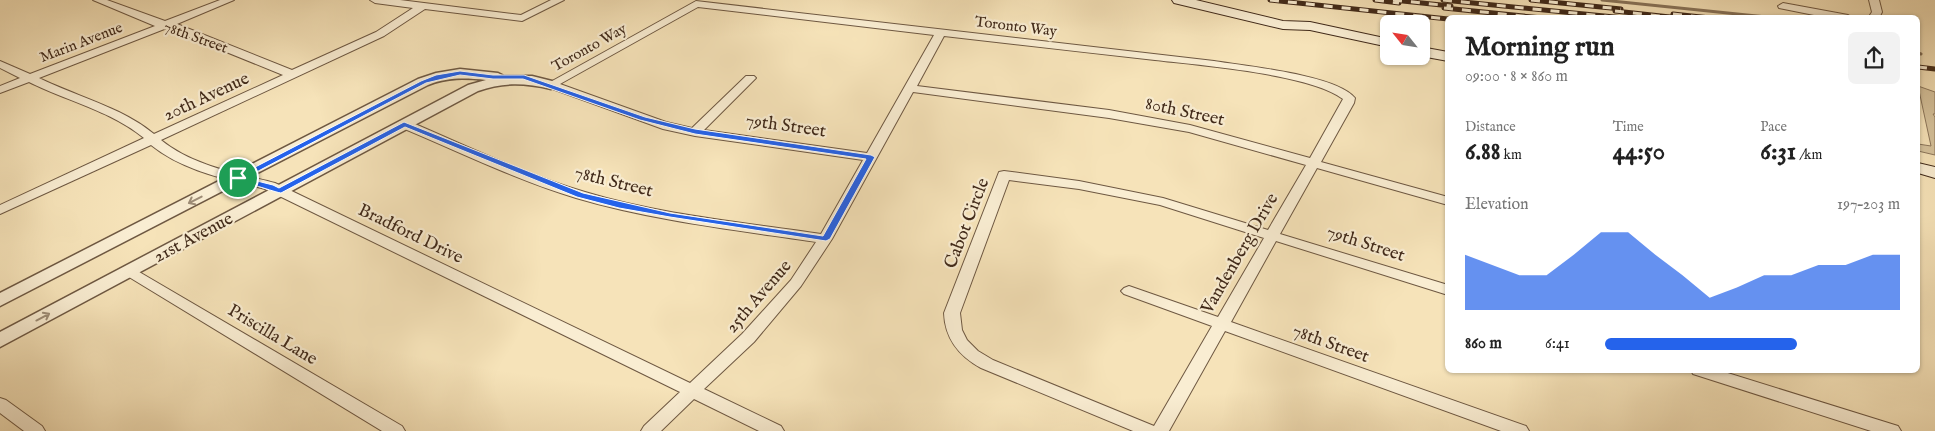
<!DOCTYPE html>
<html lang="en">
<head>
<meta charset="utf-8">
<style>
	body { margin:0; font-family:"IM FELL English",serif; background:#f2f2f2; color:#222; height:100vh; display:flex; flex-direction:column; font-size:19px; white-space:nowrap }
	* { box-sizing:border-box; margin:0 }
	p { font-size:16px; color:#767676 }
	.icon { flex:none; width:28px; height:28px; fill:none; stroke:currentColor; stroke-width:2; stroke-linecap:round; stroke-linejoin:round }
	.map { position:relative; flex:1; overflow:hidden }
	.side { position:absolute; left:1445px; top:15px; width:475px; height:358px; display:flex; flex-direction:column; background:#fff; border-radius:8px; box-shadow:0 1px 4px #0004 }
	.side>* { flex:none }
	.needle { width:32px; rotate:300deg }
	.fabs { position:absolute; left:1380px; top:15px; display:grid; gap:10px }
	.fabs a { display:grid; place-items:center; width:50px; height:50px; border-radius:8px; background:#fff; box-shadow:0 1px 4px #0004; font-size:25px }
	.pin { position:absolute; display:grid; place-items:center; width:42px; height:42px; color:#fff; margin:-21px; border:2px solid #fff; border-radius:50%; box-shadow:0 1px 5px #0007 }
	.round { display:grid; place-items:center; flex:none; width:52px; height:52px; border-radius:8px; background:#f2f2f2 }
	.summary { display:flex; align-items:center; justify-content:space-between; height:85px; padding:0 20px }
	h1 { font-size:28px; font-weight:700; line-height:38px }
	.figures { display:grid; grid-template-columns:repeat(3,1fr); gap:8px; height:85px; padding:5px 20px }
	.figures div { display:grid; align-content:center }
	.figures b { font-size:25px; font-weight:700 }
	.figures small { font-size:14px; font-weight:400 }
	.figures p { font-size:14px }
	.chart { height:140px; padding:10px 20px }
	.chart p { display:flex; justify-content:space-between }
	.chart svg { width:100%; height:90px; margin-top:5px; fill:#2563eb; opacity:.7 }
	ul { padding:0 20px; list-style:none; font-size:16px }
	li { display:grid; grid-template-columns:80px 60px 1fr; align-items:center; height:38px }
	li i { height:12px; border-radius:6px; background:#2563eb }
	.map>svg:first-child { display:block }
</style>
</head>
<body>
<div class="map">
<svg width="1935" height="431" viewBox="0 0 1935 431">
	<rect width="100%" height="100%" fill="#f6e3b9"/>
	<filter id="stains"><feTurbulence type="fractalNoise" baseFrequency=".004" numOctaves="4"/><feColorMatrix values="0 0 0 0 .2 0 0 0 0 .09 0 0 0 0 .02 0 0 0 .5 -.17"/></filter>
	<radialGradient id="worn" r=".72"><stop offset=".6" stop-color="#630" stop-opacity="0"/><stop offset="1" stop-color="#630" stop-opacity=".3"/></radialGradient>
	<path fill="#d7c49e" stroke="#8c775c" d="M1918 86 1935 92V114H1933L1935 117V155L1918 151V144L1931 146Z"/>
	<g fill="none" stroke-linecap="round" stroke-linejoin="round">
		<path stroke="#887359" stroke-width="3" d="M1602 0 1776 18
			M1918 53 1921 54"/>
		<defs>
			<path id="minor" d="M93 0H107L165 21 220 0H234L177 24 292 70 376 32 413 8 375 3 370 0H400L521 15 551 0H564L522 21 425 9 384 36 161 140C193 166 236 173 275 183L690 383 742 334 791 280 816 242C736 230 654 221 576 198 516 180 458 151 400 127L398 124 400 121H408C467 146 524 174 585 192 661 215 742 222 821 234L863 160 695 136 663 129 547 87 545 85 696 1 1214 61C1245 66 1337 75 1355 98L1354 103 1321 162 1448 197V205L1317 168 1280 234 1448 285V295L1276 241 1231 322 1526 426 1529 431H1501L1225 331 1169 431H1133L981 368C959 356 945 339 944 313L999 172 1004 171 1079 181 1163 198 1268 230 1306 165 1189 132 1109 118 913 92 832 239 801 286 754 342 704 389 781 426 784 431H759L694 399 661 431H641L644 426 680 392 265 189C226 179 183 171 151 145L0 214V205L144 138C111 111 67 101 29 82L0 93V86L20 78 0 68V61L30 74 155 26ZM698 7 934 35 867 153 704 130 756 78 754 76H746L692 128 666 122 560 84ZM167 28 283 75 154 134C121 107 78 97 39 78ZM944 36C1014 44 1085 52 1155 60 1198 65 1311 74 1343 99L1310 158 1190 125 1109 110 917 86ZM1009 180 1079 189 1160 205 1264 238 1218 317 1129 286 1124 288 1121 291 1124 294 1212 326 1154 426 993 360 978 351 967 340 962 330 960 313Z
				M1869 0H1879L1882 12 1879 18H1868L1872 12Z
				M1783 3 1848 15 1853 18H1829L1779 8 1778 6Z
				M129 266 402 426 405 431H382L124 274 122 271 124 268Z
				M1691 370H1718L1898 426 1901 431H1871L1693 374Z
				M0 398 6 400 42 426 45 431H24L0 413Z"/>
			<path id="tertiary" d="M460 69 498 73 504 76H532L556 82 558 85 551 89C525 83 503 82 478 91L0 347V332L468 85 486 80C465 78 448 77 428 85L0 306V293L418 79 436 73Z"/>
			<path id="secondary" d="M1172 0H1196L1283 21 1310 22 1389 39V47L1310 30 1283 29 1174 3Z
				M1421 47 1448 52V61L1421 56Z
				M1918 163 1935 167V178L1918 173Z"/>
		</defs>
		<use href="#minor" stroke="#6e5842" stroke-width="2"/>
		<use href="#tertiary" stroke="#6e5842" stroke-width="3"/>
		<use href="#secondary" stroke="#412a1a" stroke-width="2"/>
		<use href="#minor" fill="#f9edd2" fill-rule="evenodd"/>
		<use href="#tertiary" fill="#f9edd2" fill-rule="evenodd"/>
		<use href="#secondary" fill="#f9edd2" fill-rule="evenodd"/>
		<defs>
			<path id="rail" d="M1270 0 1448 19
				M1375 0 1399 3
				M1393 0 1451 6
				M1443 0 1624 18
				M1531 0 1621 9
				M1444 8 1542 18
				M1615 11 1679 18
				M1673 14 1710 18
				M1918 67 1935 69"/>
		</defs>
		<use href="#rail" stroke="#412a1a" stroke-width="5"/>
		<use href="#rail" stroke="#f9edd2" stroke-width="3" stroke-dasharray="9" stroke-linecap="butt"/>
	</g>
	<defs><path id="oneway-shaft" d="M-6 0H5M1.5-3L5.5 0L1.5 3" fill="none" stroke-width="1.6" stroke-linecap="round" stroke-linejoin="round" transform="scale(1.25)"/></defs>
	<g stroke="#9d8c76">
		<use href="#oneway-shaft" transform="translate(195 200) rotate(153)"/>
		<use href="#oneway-shaft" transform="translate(43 317) rotate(-28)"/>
	</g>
	<path fill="#2563eb" stroke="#fff" fill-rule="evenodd" d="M460 71 493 75H524L645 117 695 129 871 155 875 157 830 239 826 241 670 217 619 208 577 197 405 127 281 193C278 193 238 180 234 178L421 81 436 75ZM460 75 493 79H523L640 120 695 134 866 159 823 236 670 213 583 193 404 122 279 188 273 185 245 178 426 83Z"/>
	<g text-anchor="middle" stroke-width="4.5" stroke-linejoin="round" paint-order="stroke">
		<g font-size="15" fill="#412a1a" stroke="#f9edd2">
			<text transform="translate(1016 26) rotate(7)" y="5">Toronto Way</text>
			<text transform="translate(196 37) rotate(20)" y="5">78th Street</text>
			<text transform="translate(81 42) rotate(-21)" y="5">Marin Avenue</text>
			<text transform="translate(589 47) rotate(-29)" y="5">Toronto Way</text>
		</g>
		<g font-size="18" fill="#412a1a" stroke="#f9edd2">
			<text transform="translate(206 96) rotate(-25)" y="6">20th Avenue</text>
			<text transform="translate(1185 111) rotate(12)" y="6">80th Street</text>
			<text transform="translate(786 125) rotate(8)" y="6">79th Street</text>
			<text transform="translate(614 181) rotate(14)" y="6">78th Street</text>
			<text transform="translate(966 223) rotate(-69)" y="6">Cabot Circle</text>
			<text transform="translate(411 233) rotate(26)" y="6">Bradford Drive</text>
			<text transform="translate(193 237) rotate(-28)" y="6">21st Avenue</text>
			<text transform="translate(1366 243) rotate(18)" y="6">79th Street</text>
			<text transform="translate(1239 253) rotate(-60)" y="6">Vandenberg Drive</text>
			<text transform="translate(758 296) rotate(-49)" y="6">25th Avenue</text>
			<text transform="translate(273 334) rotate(31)" y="6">Priscilla Lane</text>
			<text transform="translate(1331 343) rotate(20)" y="6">78th Street</text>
		</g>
	</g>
	<rect width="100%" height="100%" filter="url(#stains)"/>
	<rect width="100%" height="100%" fill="url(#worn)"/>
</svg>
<div class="fabs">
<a><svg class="needle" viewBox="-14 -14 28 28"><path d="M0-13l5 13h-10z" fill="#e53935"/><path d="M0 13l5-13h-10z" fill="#767676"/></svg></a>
</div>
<div class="pin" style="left:238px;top:178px;background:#1e9e55"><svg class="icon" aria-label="arrive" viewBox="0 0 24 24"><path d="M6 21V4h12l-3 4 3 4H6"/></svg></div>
<section class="side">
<div class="summary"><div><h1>Morning run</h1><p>09:00 · 8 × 860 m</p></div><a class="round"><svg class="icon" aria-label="share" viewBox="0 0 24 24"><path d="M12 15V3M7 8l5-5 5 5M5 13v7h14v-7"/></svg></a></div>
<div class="figures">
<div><p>Distance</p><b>6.88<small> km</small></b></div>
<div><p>Time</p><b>44:50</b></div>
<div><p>Pace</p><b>6:31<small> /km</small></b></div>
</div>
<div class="chart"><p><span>Elevation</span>197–203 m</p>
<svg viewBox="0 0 160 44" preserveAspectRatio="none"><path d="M0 44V17L10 22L20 27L30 27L40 17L50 6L60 6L70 17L80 27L90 38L100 33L110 27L120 27L130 22L140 22L150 17L160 17V44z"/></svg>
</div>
<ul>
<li><b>860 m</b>6:41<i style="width:65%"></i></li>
</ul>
</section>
</div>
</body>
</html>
